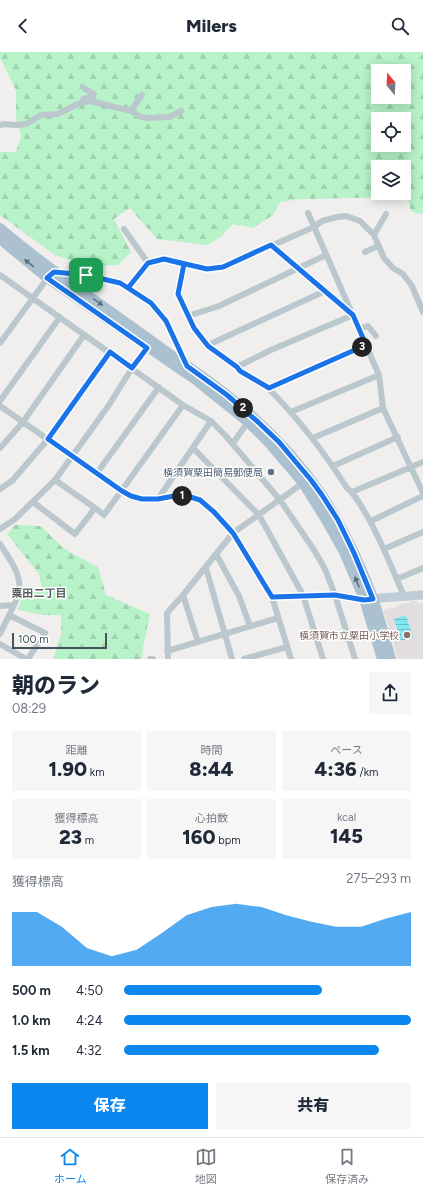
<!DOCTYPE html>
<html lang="ja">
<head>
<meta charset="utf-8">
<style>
	body { margin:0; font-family:Figtree,"Noto Sans JP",sans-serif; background:#f6f6f7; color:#1f2937; height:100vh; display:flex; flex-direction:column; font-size:15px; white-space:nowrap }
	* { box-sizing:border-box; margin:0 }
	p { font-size:13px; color:#747a83 }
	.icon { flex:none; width:22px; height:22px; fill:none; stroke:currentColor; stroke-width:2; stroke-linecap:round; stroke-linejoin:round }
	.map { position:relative; height:607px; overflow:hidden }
	.sheet { display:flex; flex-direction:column; background:#fff; flex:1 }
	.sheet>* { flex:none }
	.needle { width:26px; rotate:342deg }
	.controls { position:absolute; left:371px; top:12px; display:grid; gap:8px }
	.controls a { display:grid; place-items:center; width:40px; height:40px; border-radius:0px; background:#fff; box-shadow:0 2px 10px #0003; font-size:20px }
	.scale { position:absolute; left:12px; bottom:10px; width:95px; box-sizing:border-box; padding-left:4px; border:2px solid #44545d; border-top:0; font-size:11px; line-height:14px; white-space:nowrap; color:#44545d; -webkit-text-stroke:3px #fff; paint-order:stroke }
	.pin { position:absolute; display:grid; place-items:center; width:34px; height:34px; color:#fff; margin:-17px; border-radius:8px; box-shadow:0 2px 6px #0006 }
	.km { position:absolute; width:20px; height:20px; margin:-10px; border-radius:50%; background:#222; color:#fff; font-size:11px; line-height:20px; text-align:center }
	.round { display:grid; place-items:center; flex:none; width:42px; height:42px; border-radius:0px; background:#f6f6f7 }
	.headline { display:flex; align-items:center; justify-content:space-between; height:68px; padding:0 12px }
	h1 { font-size:22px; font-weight:800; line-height:30px }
	.figures { display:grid; grid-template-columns:repeat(3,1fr); gap:6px; height:68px; padding:4px 12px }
	.figures div { display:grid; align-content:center; border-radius:0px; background:#f6f6f7; text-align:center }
	.figures b { font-size:20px; font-weight:800 }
	.figures small { font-size:11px; font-weight:400 }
	.figures p { font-size:11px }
	.chart { height:112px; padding:8px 12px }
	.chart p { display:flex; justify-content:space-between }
	.chart svg { width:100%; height:72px; margin-top:4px; fill:#0a87ee; opacity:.7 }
	.primary-button { display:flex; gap:8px; margin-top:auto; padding:8px 12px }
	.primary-button a { flex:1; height:46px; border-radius:0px; background:#0a87ee; color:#fff; font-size:16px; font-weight:800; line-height:46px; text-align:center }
	.primary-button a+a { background:#f6f6f7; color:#1f2937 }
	ul { padding:0 12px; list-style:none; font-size:13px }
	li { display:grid; grid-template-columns:64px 48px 1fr; align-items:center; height:30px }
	li i { height:10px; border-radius:5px; background:#0a87ee }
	header { display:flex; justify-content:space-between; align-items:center; height:52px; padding:0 12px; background:#fff; font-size:18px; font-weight:800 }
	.tab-bar { display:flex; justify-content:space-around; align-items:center; height:56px; border-top:1px solid #e0e1e3; background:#fff; font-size:11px; color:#747a83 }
	.tab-bar a { display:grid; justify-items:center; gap:2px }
	.tab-bar .active { color:#0a87ee }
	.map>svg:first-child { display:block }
</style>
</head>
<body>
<header><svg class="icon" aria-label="back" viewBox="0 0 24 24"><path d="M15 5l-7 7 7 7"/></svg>Milers<svg class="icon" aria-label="search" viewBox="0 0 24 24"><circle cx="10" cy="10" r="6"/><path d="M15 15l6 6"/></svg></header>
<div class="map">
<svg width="423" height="607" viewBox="0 0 423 607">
	<defs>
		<pattern id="forest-firs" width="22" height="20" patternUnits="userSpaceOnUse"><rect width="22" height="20" fill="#b8f2c8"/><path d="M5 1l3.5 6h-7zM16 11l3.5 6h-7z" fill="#9fd1ae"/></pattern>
		<pattern id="water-rules" width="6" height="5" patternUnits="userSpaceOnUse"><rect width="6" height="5" fill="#81e8f3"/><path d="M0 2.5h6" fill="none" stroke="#6bbfc8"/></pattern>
	</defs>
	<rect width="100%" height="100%" fill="#f1eeee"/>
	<path fill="#e2dee0" d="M410 549H417V551L422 552 423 551V607H398L383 558 392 555 394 556 400 552 409 551Z"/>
	<path fill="url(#forest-firs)" fill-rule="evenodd" d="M0 0H423V161L419 162 411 159 407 145 301 147 280 150 273 163 253 176 233 172 221 185 207 193 157 187 130 156 114 167 131 200 118 213 89 214 55 203 0 163V100H16L21 84 16 66V38L0 6ZM378 19H404V45H378ZM378 67H404V93H378ZM378 115H404V141H378Z
		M15 473 41 474 63 496 98 515 106 543 150 562 143 595 142 607H53L61 583V563H43L18 558 22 544 42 537 39 522 7 482Z"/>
	<path fill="url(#water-rules)" d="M406 563 413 585 401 589 394 567Z"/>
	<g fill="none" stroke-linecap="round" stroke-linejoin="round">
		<path stroke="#bac8ce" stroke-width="6" d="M83 47 93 44 94 42 84 36
			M131 59 142 43
			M0 73 4 72 16 73 26 72 41 63 58 62 80 51 90 49 131 59 141 65 147 66 169 65 181 59
			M308 161 379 323 383 356 423 441
			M124 177 148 211
			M374 183 386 162
			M365 200 378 194
			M184 212 178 242 194 276 208 294 237 315 240 319C249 324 262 330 269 337 299 367 324 400 347 436 354 441 358 449 363 457 380 484 391 515 404 544
			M57 220 86 223 120 231 135 240 151 251 166 269 187 312
			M0 223 183 353 211 369 225 383 280 448 314 498 325 517 335 543 355 607
			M128 236 148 211 164 207 207 217 223 215 314 175 322 169 337 165 346 164 360 169 374 183 384 206 393 216 403 222 412 234 423 260
			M188 264 219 254 326 203
			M358 277 368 274 376 284
			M0 291 49 224
			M208 293 325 239
			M237 315 271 298 353 263 271 193
			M269 336 366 293
			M0 349 60 265
			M0 354 122 439C128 442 135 446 142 447 161 450 182 437 200 448 211 454 225 472 233 481L303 431
			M291 360 379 323
			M313 386 383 356
			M233 391 248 370
			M0 396 23 370 84 283
			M193 396 259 463 303 543 323 607
			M333 414 398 385
			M97 421 159 335
			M55 428 95 456
			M0 437 13 428 48 387 110 300
			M352 440 423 410
			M158 447 211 369
			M33 450 75 482 95 456 104 463 183 353
			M371 469 423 444
			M0 477 15 467 55 428 109 353 132 316 147 295
			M0 492C8 505 22 522 19 538 19 543 16 549 14 553L0 554
			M384 497 423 480
			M216 502 239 544 250 574
			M206 516 232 607
			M397 527 423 516
			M183 543 198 590
			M272 545 291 607
			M9 563 45 581 28 607
			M0 582 14 553
			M0 592 26 607
			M167 599 278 566
			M150 607H153
			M168 607 167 561 183 543 233 481 272 545 335 543 364 547
			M244 607 287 595"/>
		<path stroke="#bdccd7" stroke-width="9" d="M367 547 423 543"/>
		<path stroke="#abc1cf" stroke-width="10" d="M0 176C52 220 108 257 163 297 184 312 206 326 227 343 263 371 296 405 322 443 343 475 360 511 373 546 380 566 385 587 391 607
			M0 187 47 226 197 329 248 370 268 390 303 431 326 468 344 500 364 547 382 607"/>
	</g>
	<defs><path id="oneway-solid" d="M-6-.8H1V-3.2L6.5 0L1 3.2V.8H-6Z"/></defs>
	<g fill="#5e6f7a">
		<use href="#oneway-solid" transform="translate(29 211) rotate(-141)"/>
		<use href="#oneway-solid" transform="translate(98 250) rotate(35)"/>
		<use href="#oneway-solid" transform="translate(357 530) rotate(-113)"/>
	</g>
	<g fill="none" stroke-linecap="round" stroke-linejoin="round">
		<defs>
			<path id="route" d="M86 223 54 220 47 226 147 296 132 316 110 300 48 387 122 439 131 444 142 447H158L174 444H187L200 448 214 460 233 481 272 545 335 543 364 548 373 547 354 501 338 468 322 443 311 428 279 390 258 370 227 343 187 314 166 269 151 251 128 236 148 211 164 207 207 217 223 215 271 193 353 263 366 293 269 336 240 319 237 315 208 294 194 276 178 242 184 212 164 207 148 211 128 236 120 231 86 223"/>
		</defs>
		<use href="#route" stroke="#fff" stroke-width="8"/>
		<use href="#route" stroke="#1a73e8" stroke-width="5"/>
	</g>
	<circle fill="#5c6f8a" stroke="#fff" stroke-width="1.5" cx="271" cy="420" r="4"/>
	<circle fill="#8d6e63" stroke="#fff" stroke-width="1.5" cx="407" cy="583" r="4"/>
	<g text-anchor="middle" stroke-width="3" stroke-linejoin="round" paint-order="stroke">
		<g font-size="10" fill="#4e5e75" stroke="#fff" text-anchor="end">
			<text x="263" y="424">横須賀粟田簡易郵便局</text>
		</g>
		<g font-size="10" fill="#785e54" stroke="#fff" text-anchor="end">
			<text x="399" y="587">横須賀市立粟田小学校</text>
		</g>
		<g font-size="11" font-weight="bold" fill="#5a5f63" stroke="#fff">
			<text x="39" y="545">粟田二丁目</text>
		</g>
	</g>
</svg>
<div class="controls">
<a><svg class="needle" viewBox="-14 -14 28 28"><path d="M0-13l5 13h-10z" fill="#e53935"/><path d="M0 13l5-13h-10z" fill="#747a83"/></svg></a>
<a><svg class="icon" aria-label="locate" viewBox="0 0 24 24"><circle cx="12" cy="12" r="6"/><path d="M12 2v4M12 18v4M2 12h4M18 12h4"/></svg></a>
<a><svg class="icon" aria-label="layers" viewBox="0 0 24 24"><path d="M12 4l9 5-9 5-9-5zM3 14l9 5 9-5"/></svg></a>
</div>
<div class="scale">100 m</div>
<div class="pin" style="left:86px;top:223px;background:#1e9e55"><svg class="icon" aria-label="arrive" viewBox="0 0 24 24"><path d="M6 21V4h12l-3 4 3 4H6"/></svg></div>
<b class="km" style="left:182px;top:444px">1</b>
<b class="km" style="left:243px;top:356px">2</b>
<b class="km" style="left:362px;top:295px">3</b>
</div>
<section class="sheet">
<div class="headline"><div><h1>朝のラン</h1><p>08:29</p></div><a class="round"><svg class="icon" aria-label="share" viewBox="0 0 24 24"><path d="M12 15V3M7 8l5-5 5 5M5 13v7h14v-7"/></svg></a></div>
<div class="figures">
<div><p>距離</p><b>1.90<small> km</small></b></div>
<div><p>時間</p><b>8:44</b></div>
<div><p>ペース</p><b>4:36<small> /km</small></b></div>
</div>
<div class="figures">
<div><p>獲得標高</p><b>23<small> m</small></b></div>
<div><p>心拍数</p><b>160<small> bpm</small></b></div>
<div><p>kcal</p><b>145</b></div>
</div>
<div class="chart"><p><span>獲得標高</span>275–293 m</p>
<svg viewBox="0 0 160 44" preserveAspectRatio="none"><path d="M0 44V11L10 11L20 20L30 33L40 38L50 34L60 24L70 13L80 8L90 6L100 8L110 13L120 17L130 20L140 20L150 15L160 11V44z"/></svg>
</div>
<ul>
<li><b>500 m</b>4:50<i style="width:69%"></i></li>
<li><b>1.0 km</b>4:24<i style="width:100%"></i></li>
<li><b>1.5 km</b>4:32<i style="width:89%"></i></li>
</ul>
<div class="primary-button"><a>保存</a><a>共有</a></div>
</section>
<nav class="tab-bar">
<a class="active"><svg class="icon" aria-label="home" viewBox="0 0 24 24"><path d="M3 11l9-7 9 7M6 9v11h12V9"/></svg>ホーム</a>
<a><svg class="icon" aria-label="map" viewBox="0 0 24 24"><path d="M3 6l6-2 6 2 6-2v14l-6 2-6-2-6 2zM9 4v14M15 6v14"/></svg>地図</a>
<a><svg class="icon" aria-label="saved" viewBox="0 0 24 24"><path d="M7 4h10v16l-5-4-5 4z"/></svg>保存済み</a>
</nav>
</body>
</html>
